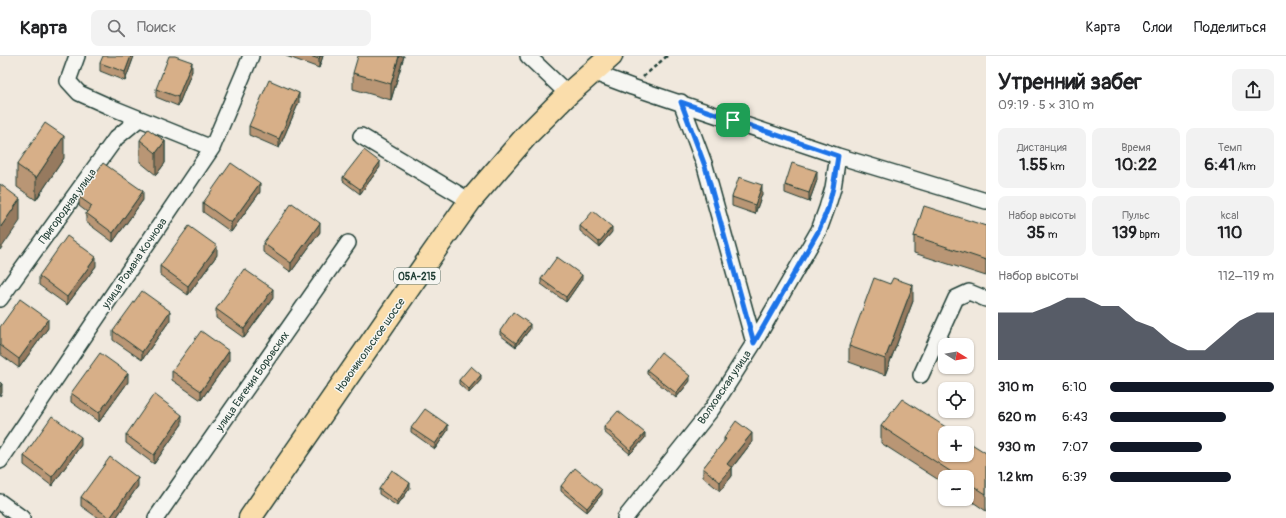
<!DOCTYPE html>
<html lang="ru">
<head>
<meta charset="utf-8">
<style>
	body { margin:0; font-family:Pangolin,sans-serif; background:#f2f2f2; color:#202124; height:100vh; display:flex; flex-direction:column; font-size:15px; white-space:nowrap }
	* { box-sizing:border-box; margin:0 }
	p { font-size:13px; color:#757577 }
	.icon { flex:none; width:22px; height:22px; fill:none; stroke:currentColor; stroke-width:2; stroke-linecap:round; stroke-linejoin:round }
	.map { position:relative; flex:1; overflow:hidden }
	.side { display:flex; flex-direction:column; background:#fff; width:300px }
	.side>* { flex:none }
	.needle { width:26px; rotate:101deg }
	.fabs { position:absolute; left:938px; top:282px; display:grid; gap:8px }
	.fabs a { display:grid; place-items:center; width:36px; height:36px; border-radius:8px; background:#fff; box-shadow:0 1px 3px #0004; font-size:20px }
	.pin { position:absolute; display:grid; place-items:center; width:34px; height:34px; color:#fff; margin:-17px; border-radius:8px; box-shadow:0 2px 6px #0006 }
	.round { display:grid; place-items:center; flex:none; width:42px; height:42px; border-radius:8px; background:#f2f2f2 }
	.overview { display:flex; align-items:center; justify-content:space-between; height:68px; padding:0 12px }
	h1 { font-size:22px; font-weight:800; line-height:30px }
	.metrics { display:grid; grid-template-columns:repeat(3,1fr); gap:6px; height:68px; padding:4px 12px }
	.metrics div { display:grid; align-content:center; border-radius:8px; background:#f2f2f2; text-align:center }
	.metrics b { font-size:17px; font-weight:800 }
	.metrics small { font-size:11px; font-weight:400 }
	.metrics p { font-size:11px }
	.chart { height:112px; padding:8px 12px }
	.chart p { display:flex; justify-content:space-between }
	.chart svg { width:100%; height:72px; margin-top:4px; fill:#111827; opacity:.7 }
	ul { padding:0 12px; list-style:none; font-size:13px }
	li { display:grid; grid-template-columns:64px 48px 1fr; align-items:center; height:30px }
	li i { height:10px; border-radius:5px; background:#111827 }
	header { display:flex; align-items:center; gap:24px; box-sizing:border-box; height:56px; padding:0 20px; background:#fff; border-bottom:1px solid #e0e0e0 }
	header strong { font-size:19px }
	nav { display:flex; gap:22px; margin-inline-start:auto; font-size:14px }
	.search { width:280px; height:36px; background:#f2f2f2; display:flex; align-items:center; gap:10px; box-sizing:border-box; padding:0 14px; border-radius:8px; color:#757577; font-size:15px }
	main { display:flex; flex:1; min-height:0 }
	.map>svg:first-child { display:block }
</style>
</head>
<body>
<header>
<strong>Карта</strong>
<div class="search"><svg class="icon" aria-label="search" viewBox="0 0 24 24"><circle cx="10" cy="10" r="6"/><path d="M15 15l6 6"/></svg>Поиск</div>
<nav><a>Карта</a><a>Слои</a><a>Поделиться</a></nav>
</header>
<main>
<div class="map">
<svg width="986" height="462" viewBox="0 0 986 462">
	<rect width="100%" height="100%" fill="#f0e8dd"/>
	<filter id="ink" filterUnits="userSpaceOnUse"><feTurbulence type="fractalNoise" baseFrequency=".025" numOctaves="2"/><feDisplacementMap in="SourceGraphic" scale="8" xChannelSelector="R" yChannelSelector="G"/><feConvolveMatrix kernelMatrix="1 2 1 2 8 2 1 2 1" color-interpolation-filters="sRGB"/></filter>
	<g filter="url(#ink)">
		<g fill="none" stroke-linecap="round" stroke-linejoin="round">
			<defs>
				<path id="minor" d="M77 0 68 25 79 37 108 50 212 92
					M528 0 568 38
					M592 16 632 31 838 100 986 145
					M681 46 705 110 754 287
					M361 80 470 145
					M0 243 116 82 139 63
					M921 319 956 242 969 236 986 243
					M0 405 212 92 251 0
					M0 446 22 462
					M156 462 348 187
					M625 462 712 353 754 287 819 174 827 152 833 132 838 100"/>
				<path id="highway" d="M250 462 433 197 470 145 528 78 568 38 611 0"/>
			</defs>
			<use href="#minor" stroke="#1f3d34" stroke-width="18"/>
			<use href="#highway" stroke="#1f3d34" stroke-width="25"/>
			<path stroke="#1f3d34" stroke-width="2.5" stroke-dasharray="4 3" stroke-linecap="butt" d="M643 21 667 0"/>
			<use href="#minor" stroke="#f6f6f2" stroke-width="15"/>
			<use href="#highway" stroke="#faddab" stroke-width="22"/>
		</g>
		<path fill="#b99675" stroke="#1f3d34" d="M134 0 125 25 100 15V7Z
			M286 0H323L319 12Z
			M404 0 391 44 353 33V17Z
			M192 15 178 50 156 41V33Z
			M299 46 279 92 249 79V70Z
			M140 84 165 85V107L156 119 140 106Z
			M64 102 36 144 17 131V109Z
			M380 111 360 138 343 125V121Z
			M817 124 809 146 785 137V129Z
			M260 136 231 176 203 156V147Z
			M762 138 755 158 732 150V141Z
			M79 141 143 144 113 186 86 166V157L87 156 79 150Z
			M580 170 612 176 599 191 580 175Z
			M986 170V220L914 197V180Z
			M320 176 291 216 263 196V187Z
			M217 199 188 239 160 219V210Z
			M96 210 67 249 39 229V220Z
			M541 223H582L566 246 541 228Z
			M273 242 244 282 216 262V253Z
			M913 245 885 319 849 306V290Z
			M170 264 142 304 113 284V275Z
			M0 271 48 272 19 312 0 298Z
			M530 273 516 291 500 279V275Z
			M229 304 201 344 172 324V315Z
			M647 314 690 325 676 342 647 318Z
			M459 324H481L469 337 459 328Z
			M128 326 99 366 71 346V337Z
			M182 368 154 408 126 387V379Z
			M881 370 986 397V455L967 442V421H945V428L881 387Z
			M604 371 645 382 630 398 604 376Z
			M411 372 448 374 435 393 411 376Z
			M724 382 752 386 732 412V420L720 435 703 421V412L724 386Z
			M81 389 52 430 24 409V400Z
			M138 430 116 462H98L81 450V441Z
			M561 430 602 438 587 456 561 435Z
			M410 432 397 450 379 438V433Z"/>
		<path fill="#967a5f" stroke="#1f3d34" d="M131 0H134L125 25V16Z
			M320 0H323L319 12V3Z
			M399 0H404L391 44V28Z
			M192 6V15L178 50V41Z
			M299 37V46L279 92V83Z
			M64 80V102L36 144V122Z
			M165 85V107L156 119V97Z
			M380 106V111L360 138V133Z
			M817 115V124L809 146V137Z
			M260 127V136L231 176V167Z
			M762 129V138L755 158V149Z
			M143 135V144L113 186V177Z
			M20 143V165L0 194V172Z
			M320 167V176L291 216V207Z
			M612 171V176L599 191V186Z
			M217 190V199L188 239V230Z
			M96 201V210L67 249V241Z
			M582 219V223L566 246V241Z
			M913 229V245L885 319V303Z
			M273 233V242L244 282V273Z
			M170 255V264L142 304V296Z
			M48 263V272L19 312V303Z
			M530 268V273L516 291V287Z
			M229 295V304L201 344V335Z
			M128 317V326L99 366V357Z
			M481 319V324L469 337V333Z
			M690 320V325L676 342V337Z
			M2 328V337L0 340V331Z
			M182 359V368L154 408V399Z
			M448 369V374L435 393V388Z
			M645 377V382L630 398V394Z
			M752 377V386L730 414 732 412V420L720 435V426L727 408Z
			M81 381V389L52 430V421Z
			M138 422V430L116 462H110Z
			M410 427V432L397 450V446Z
			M602 434V438L587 456V452Z"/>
		<path fill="#d7af88" stroke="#1f3d34" d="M103 0H131L125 16 100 7Z
			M169 0H175L192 6 178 41 156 33Z
			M310 0H320L319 3Z
			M358 0H399L391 28 353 17Z
			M269 24 299 37 279 83 249 70Z
			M45 67 64 80 36 122 17 109Z
			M148 73 165 85 156 97 140 84Z
			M364 94 380 106 360 133 343 121Z
			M103 107 143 135 113 177 86 157 92 150 79 141Z
			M231 107 260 127 231 167 203 147Z
			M792 107 817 115 809 137 785 129Z
			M739 121 762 129 755 149 732 141Z
			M0 128 20 143 0 172Z
			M292 147 320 167 291 207 263 187Z
			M924 150 986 170V204L914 180Z
			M593 155 612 171 599 186 580 170Z
			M189 170 217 190 188 230 160 210Z
			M67 180 96 201 67 241 39 220Z
			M557 201 582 219 566 241 541 223Z
			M244 213 273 233 244 273 216 253Z
			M874 222 890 228 893 222 913 229 885 303 849 290Z
			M142 235 170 255 142 296 113 275Z
			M20 243 48 263 19 303 0 289V271Z
			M513 256 530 268 516 287 500 275Z
			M201 275 229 295 201 335 172 315Z
			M661 296 690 320 676 337 647 314Z
			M100 297 128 317 99 357 71 337Z
			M471 310 481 319 469 333 459 324Z
			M0 326 2 328 0 331Z
			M154 338 182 359 154 399 126 379Z
			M902 343 955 377H945V399H967V385L986 397V438L967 426V421H959L881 370Z
			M425 353 448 369 435 388 411 372Z
			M618 355 645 377 630 394 604 371Z
			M52 360 81 381 52 421 24 400Z
			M736 365 752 377 727 408 732 412 720 426 703 412 726 383 724 382Z
			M110 401 138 422 110 462 81 441Z
			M575 412 602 434 587 452 561 430Z
			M392 414 410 427 397 446 379 433Z"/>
	</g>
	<g fill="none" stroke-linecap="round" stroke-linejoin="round" filter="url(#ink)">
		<defs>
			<path id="route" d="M681 46 838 100 833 132 828 152 819 174 754 287 705 110Z"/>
		</defs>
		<use href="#route" stroke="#fff" stroke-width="8"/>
		<use href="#route" stroke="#1a73e8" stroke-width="5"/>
	</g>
	<g text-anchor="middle" stroke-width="3" stroke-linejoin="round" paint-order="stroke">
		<rect fill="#f6f6f2" stroke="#60746d" stroke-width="1" x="394" y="212" width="46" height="16" rx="3"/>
		<g font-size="10" font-weight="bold" fill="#1f3d34">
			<text x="417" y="224">05А-215</text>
		</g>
		<g font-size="11" fill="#1f3d34" stroke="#f6f6f2">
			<text transform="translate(67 150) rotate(-54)" y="4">Пригородная улица</text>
			<text transform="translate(134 207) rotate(-56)" y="4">улица Романа Кочнова</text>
			<text transform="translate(370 289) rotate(-55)" y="4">Новоникольское шоссе</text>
			<text transform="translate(252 325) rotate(-55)" y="4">улица Евгения Боровских</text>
			<text transform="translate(724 331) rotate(-56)" y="4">Волховская улица</text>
		</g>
	</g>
</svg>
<div class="fabs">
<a><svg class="needle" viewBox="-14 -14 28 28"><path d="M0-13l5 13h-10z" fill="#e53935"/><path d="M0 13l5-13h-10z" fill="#757577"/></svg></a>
<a><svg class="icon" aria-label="locate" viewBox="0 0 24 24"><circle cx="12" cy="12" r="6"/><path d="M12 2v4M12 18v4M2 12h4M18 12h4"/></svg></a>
<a>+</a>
<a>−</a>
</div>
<div class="pin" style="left:733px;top:64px;background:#1e9e55"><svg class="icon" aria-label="arrive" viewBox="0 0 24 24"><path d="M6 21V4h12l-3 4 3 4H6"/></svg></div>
</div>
<section class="side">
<div class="overview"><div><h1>Утренний забег</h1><p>09:19 · 5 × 310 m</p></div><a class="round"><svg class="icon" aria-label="share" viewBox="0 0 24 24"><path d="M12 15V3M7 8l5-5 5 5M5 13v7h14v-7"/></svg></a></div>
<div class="metrics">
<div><p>Дистанция</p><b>1.55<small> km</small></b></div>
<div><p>Время</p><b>10:22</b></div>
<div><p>Темп</p><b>6:41<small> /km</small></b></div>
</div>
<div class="metrics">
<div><p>Набор высоты</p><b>35<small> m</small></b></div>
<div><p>Пульс</p><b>139<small> bpm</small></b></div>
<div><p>kcal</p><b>110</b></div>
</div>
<div class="chart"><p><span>Набор высоты</span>112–119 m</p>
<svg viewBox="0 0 160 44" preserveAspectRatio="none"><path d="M0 44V15L10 15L20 15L30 11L40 6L50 6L60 11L70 11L80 20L90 24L100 33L110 38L120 38L130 29L140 20L150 15L160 15V44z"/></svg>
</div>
<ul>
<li><b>310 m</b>6:10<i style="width:100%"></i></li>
<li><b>620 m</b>6:43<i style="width:71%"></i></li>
<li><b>930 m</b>7:07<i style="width:56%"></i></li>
<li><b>1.2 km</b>6:39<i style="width:74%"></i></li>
</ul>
</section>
</main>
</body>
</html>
